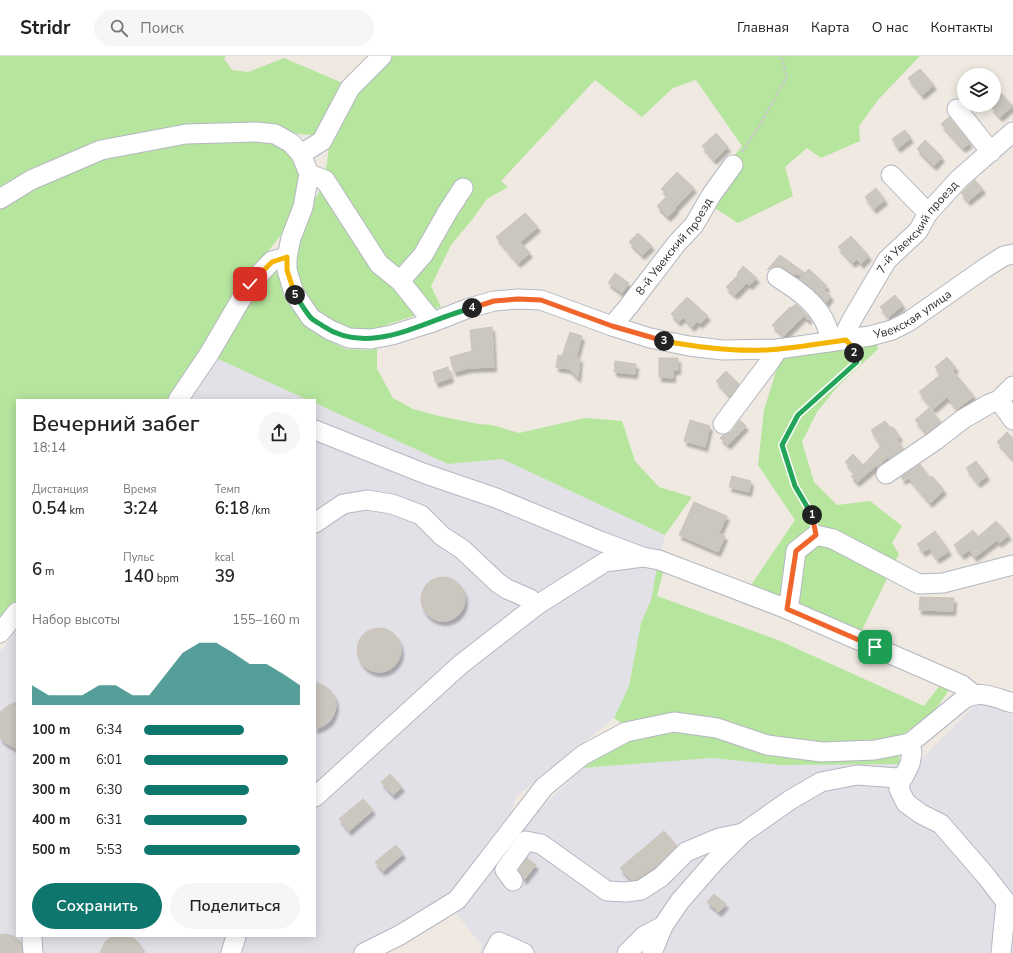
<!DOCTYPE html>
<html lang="ru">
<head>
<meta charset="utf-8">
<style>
	body { margin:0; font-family:"Nunito Sans",sans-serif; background:#f6f6f6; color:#222; height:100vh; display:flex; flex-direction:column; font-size:15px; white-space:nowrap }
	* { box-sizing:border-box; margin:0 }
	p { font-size:13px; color:#767676 }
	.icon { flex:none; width:22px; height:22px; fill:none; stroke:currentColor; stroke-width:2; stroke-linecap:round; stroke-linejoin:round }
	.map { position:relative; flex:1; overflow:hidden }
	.side { position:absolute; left:16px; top:343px; width:300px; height:538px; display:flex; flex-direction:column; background:#fff; border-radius:0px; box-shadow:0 2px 10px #0003 }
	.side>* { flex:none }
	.fabs { position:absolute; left:957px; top:12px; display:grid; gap:8px }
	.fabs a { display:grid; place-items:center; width:44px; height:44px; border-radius:50%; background:#fff; box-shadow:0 2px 10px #0003; font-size:20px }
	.pin { position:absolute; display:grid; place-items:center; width:34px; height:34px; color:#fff; margin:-17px; border-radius:8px; box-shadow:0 2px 6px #0006 }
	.km { position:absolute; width:20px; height:20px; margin:-10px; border-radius:50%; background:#222; color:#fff; font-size:11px; line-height:20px; text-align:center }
	.round { display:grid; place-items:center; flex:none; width:42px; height:42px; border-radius:21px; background:#f6f6f6 }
	.headline { display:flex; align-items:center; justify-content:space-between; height:68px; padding:0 16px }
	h1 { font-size:22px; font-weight:600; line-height:30px }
	.figures { display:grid; grid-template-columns:repeat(3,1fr); gap:6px; height:68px; padding:4px 16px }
	.figures div { display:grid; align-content:center }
	.figures b { font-size:17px; font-weight:600 }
	.figures small { font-size:11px; font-weight:400 }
	.figures p { font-size:11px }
	.chart { height:112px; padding:8px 16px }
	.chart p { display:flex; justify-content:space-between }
	.chart svg { width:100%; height:72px; margin-top:4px; fill:#0f766e; opacity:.7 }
	.cta { display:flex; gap:8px; margin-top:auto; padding:8px 16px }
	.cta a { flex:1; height:46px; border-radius:24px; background:#0f766e; color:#fff; font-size:16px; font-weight:600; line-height:46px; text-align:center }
	.cta a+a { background:#f6f6f6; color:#222 }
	ul { padding:0 16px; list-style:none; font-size:13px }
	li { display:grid; grid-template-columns:64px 48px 1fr; align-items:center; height:30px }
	li i { height:10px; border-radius:5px; background:#0f766e }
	header { display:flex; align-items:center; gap:24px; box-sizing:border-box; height:56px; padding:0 20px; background:#fff; border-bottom:1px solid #e0e0e0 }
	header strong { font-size:19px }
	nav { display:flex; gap:22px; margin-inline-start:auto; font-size:14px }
	.search { width:280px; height:36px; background:#f6f6f6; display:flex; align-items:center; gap:10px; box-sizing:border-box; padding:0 14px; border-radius:22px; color:#767676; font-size:15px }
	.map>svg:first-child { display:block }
</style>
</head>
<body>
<header>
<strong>Stridr</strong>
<div class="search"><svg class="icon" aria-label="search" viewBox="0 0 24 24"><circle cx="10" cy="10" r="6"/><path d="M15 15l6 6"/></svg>Поиск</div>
<nav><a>Главная</a><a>Карта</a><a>О нас</a><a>Контакты</a></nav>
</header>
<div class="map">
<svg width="1013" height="897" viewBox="0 0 1013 897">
	<defs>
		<filter id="shadow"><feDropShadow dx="2.5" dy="4.5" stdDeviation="1" flood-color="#0004"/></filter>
	</defs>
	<rect width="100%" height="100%" fill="#efe9e1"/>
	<path fill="#e3e1e8" d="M218 303 308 344H191Z
		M315 347 448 408 502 403 665 479 651 544 641 567 629 630 614 662 516 741 509 763 458 830 431 854 355 897H0V596L17 574V880H315Z
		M979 645 1013 659V897H480L482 889 456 858 513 781 581 712 712 702 780 709 918 707Z"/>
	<path fill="#b6e59e" d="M0 0H226L224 3 232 14 248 16 284 2 345 28 322 73 314 79 297 78 274 70 97 87 24 117 0 131Z
		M392 0H920L878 44 859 70 860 85 821 102 807 92 785 111 793 140 738 167 713 151 727 109 742 90 696 24 673 32 642 61 595 24 501 125 508 131 487 143 471 165 451 189 431 230 441 251 368 275 349 274 316 257 300 234 295 212 297 186 311 149 319 136 327 108 329 89 357 33Z
		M200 85H272L285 92 294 103 300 115 294 152 282 178 265 199 169 344H17V547L0 568V153L34 131 103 102Z
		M275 215 279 220 284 241 303 268 325 283 346 293 370 294 377 292V313L393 342 413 353 435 359 478 368 492 369 519 377 585 362 622 365 635 405 659 431 692 441 665 479 502 403 448 408 315 347V344H308L218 303 245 244Z
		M876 286 878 293 838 330 817 356 802 386 814 426 837 449 870 445 902 470 892 487 899 498 861 576 749 532 795 464 758 409 764 354 781 299Z
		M657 511 664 513 657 540 778 584 924 650 941 628 950 633 935 654 897 683 877 686 823 687 770 680 717 662 672 659 626 670 614 662 629 630 641 567 651 544Z
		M677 673 718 680 820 703 876 704 899 698 900 708 780 709 712 702 581 712 630 683Z"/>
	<path fill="#cbc7bf" stroke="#cbc5ba" filter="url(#shadow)" d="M920 13 934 29 922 39 908 22Z
		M994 30 1013 50 1000 61 991 51 994 49Z
		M949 61 970 87 963 92 941 68Z
		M905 74 911 82 898 92 892 83Z
		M716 77 728 91 714 104 702 90Z
		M925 84 942 101 934 110 917 93Z
		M677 116 694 132 675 152 676 153 668 161 657 150 668 139 661 133Z
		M975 124 983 133 968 145 961 137Z
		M876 132 885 144 874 153 865 141Z
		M525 157 538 171 520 186 530 197 518 207 496 181Z
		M638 177 652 190 642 199 629 186Z
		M851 180 869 200 861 208 857 203 853 207 838 191Z
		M780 199 805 217 809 213 827 230 824 234 831 240 826 247 814 234 800 223 803 219 792 218 778 210 772 211 767 214Z
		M743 210 757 222 750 229 747 227 735 239 726 231 738 219 737 218Z
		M615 217 629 227 622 237 608 227Z
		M895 239 903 249 888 261 880 251Z
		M687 241 708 260 700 268 698 265 692 271 683 261 679 266 671 258Z
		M796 248 810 262 808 264 804 260 784 280 772 269 790 251 791 252Z
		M492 271 494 311 469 312 454 316 450 301 472 295 470 274Z
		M570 276 582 280 576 302H580L578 322 569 313 556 311 558 299 562 300Z
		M947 301 956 312 953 315 974 340 957 353 947 341 933 353 919 336 940 319 935 311Z
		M659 302H678V314H673V322L659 321Z
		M615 305 636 308 635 318 614 316Z
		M448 311 451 322 436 327 433 316Z
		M726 315 739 328 730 340 716 325Z
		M929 352 941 366 927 377 915 364Z
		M690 364 710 370 705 391 684 385Z
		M740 364 746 370 728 389 720 382 723 379 728 378 732 375Z
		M885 365 891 372 893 371 900 381 897 383 903 393 889 403 888 401 877 411 876 410 857 426 851 420 855 417 845 406 853 398 863 409 881 390 871 374Z
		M1007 376 1013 383V403L997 386Z
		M976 405 987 420 978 427 966 412Z
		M920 408 930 422 932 420 944 434 930 447 908 421 903 424 901 421Z
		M732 420 751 425 749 436 729 431Z
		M694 446 727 460 719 477 725 480 718 496 679 479Z
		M996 465 1009 479 999 487 997 484 975 501 969 494 962 499 954 489 973 474 978 481Z
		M935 475 949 495 937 503 929 492 923 496 917 488Z
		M421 543a22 22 0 1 1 44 0a22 22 0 1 1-44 0Z
		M920 541 954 542 953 555 919 554Z
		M357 594a22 22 0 1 1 44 0a22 22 0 1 1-44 0Z
		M315 626 325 630 331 635 335 642 336 650 334 658 330 665 323 670 315 673Z
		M17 646V693L6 687 0 682V656L9 649Z
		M390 718 402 731 393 739 381 726Z
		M363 743 373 754 349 775 339 763Z
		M664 775 677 790 654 812 637 823 631 824 620 812Z
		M396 789 403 798 383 815 375 806Z
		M527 802 536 809 524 824 519 814Z
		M714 838 726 848 719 856 707 846Z
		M5 878 13 880 21 886 22 897H0V879Z
		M112 880H131L139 887 143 897H100L105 886Z"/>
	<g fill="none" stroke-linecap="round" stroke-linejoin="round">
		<defs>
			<g id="minor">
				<path d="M957 53 991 96"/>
				<path d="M301 98 322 85 350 32 382 0"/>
				<path d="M309 118 325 124 379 208 400 225 433 266"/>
				<path d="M891 119 928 157"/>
				<path id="s1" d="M0 143 31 124 101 94 186 78 256 76 275 78 291 87 301 98 309 118 303 151 291 182 287 201V214L294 237 311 262 330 274 349 282 371 283 392 279 433 266 469 252 494 245 518 243 541 244 612 270 650 282 689 290 723 294 778 293 870 280 892 274 908 266 985 212 1004 200 1013 198"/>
				<path d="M777 221C796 233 819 248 827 271 829 275 829 281 829 286"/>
				<path d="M400 225 423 199 448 155 463 132"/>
				<path id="s2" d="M612 270 628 251 677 187 694 169 712 138 733 109"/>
				<path id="s3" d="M846 284V275L854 260 887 204 918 175 928 157 959 123 1013 76"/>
				<path d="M178 344 209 298 250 228 272 205 287 201"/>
				<path d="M999 344 1013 364"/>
				<path d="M723 368 771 304 778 293"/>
				<path d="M315 374 423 417 496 442 600 485 640 500"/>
				<path d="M886 418 936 384 963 363 989 348 999 344 1013 330"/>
				<path d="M315 467 343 448 367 444 392 448 421 459 442 480 462 493 498 527 507 533 530 543 537 549"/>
				<path d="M787 553 790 541 796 495 816 479 833 483 919 528 943 527 1013 509"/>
				<path d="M0 577 17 556"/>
				<path d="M910 687 912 697 910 708 904 720 901 724 899 733 906 747 921 758 941 768 986 820 1006 846 1001 897"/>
				<path d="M315 741 460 609 537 549 605 506 643 501 659 504 787 553 962 629 973 638"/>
				<path d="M513 825 505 814 526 785 541 788 607 835 626 836 641 834 661 821 686 796 719 782 743 777 790 744 821 726 857 719 898 722 901 724"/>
				<path d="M32 882 33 897"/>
				<path d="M231 897 236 880"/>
				<path d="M364 897 400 879 457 844 544 731 583 699 626 676 674 666 717 672 767 689 822 696 875 694 910 687 965 642C983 634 995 642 1013 647"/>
				<path d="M493 897 499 886 524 897"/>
				<path d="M627 897 644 880 663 870 680 845 715 805 743 777"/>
				<path d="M652 897 663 870"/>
			</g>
		</defs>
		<use href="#minor" stroke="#b4b7c1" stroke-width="21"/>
		<path stroke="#c9c9c9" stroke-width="2.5" stroke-dasharray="3 2" stroke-linecap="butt" d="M742 96 758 72 787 21 781 0
			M813 465 812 460 795 429 783 389 798 359 857 306 854 297"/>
		<use href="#minor" stroke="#fff" stroke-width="19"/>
	</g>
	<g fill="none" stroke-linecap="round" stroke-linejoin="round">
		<defs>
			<path id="split-1" d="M812 459 816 479 796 495 787 553 875 591"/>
			<path id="split-2" d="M812 459 795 430 782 389 798 359 857 306 854 297"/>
			<path id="split-3" d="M664 285C702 292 741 297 779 293 802 291 824 287 846 284L852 291 854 297"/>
			<path id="split-4" d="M472 252 494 245 518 243 541 244 612 270 664 285"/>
			<path id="split-5" d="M295 239C300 246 305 255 311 262 314 265 319 267 323 270 370 302 425 264 472 252"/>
			<path id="split-6" d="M250 228 272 206 287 201V214L295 239"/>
		</defs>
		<use href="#split-1" stroke="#fff" stroke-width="8"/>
		<use href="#split-2" stroke="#fff" stroke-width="8"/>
		<use href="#split-3" stroke="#fff" stroke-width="8"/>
		<use href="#split-4" stroke="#fff" stroke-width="8"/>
		<use href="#split-5" stroke="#fff" stroke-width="8"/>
		<use href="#split-6" stroke="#fff" stroke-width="8"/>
		<use href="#split-1" stroke="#f0652b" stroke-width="5"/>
		<use href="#split-2" stroke="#22a559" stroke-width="5"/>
		<use href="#split-3" stroke="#f5b400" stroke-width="5"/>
		<use href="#split-4" stroke="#f0652b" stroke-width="5"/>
		<use href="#split-5" stroke="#22a559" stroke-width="5"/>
		<use href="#split-6" stroke="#f5b400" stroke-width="5"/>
	</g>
	<g text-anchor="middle" stroke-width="4" stroke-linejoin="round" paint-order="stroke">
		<g font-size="12" fill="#2e2e2e" stroke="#fff">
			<text dy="4" stroke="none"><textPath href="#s3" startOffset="136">7-й Увекский проезд</textPath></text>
			<text dy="4" stroke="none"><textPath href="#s2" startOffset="101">8-й Увекский проезд</textPath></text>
			<text dy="4" stroke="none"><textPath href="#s1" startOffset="1123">Увекская улица</textPath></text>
		</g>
	</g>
</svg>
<div class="fabs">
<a><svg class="icon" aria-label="layers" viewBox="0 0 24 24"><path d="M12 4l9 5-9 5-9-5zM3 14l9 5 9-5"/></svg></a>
</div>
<div class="pin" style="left:875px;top:591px;background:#1e9e55"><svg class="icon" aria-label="arrive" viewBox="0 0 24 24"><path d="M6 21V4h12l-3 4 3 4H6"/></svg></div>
<div class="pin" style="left:250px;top:228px;background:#d93025"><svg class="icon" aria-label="check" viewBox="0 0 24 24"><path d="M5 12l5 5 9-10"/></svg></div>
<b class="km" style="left:812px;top:459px">1</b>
<b class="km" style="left:854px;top:297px">2</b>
<b class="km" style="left:664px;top:285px">3</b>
<b class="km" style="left:472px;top:252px">4</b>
<b class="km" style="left:295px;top:239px">5</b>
<section class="side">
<div class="headline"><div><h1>Вечерний забег</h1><p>18:14</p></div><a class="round"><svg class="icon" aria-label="share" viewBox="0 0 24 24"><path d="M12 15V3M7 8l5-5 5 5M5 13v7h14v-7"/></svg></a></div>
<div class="figures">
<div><p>Дистанция</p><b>0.54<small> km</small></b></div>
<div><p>Время</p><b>3:24</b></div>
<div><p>Темп</p><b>6:18<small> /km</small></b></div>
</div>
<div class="figures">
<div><b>6<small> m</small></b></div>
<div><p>Пульс</p><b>140<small> bpm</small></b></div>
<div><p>kcal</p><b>39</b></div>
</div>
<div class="chart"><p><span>Набор высоты</span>155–160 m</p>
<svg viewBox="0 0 160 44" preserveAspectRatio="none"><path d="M0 44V32L10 38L20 38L30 38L40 32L50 32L60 38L70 38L80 25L90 12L100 6L110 6L120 12L130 19L140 19L150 25L160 32V44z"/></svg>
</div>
<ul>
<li><b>100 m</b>6:34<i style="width:64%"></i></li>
<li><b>200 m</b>6:01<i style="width:92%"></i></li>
<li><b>300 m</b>6:30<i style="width:67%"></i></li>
<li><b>400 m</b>6:31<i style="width:66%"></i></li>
<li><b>500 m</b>5:53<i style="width:100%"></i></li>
</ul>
<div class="cta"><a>Сохранить</a><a>Поделиться</a></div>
</section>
</div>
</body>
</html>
